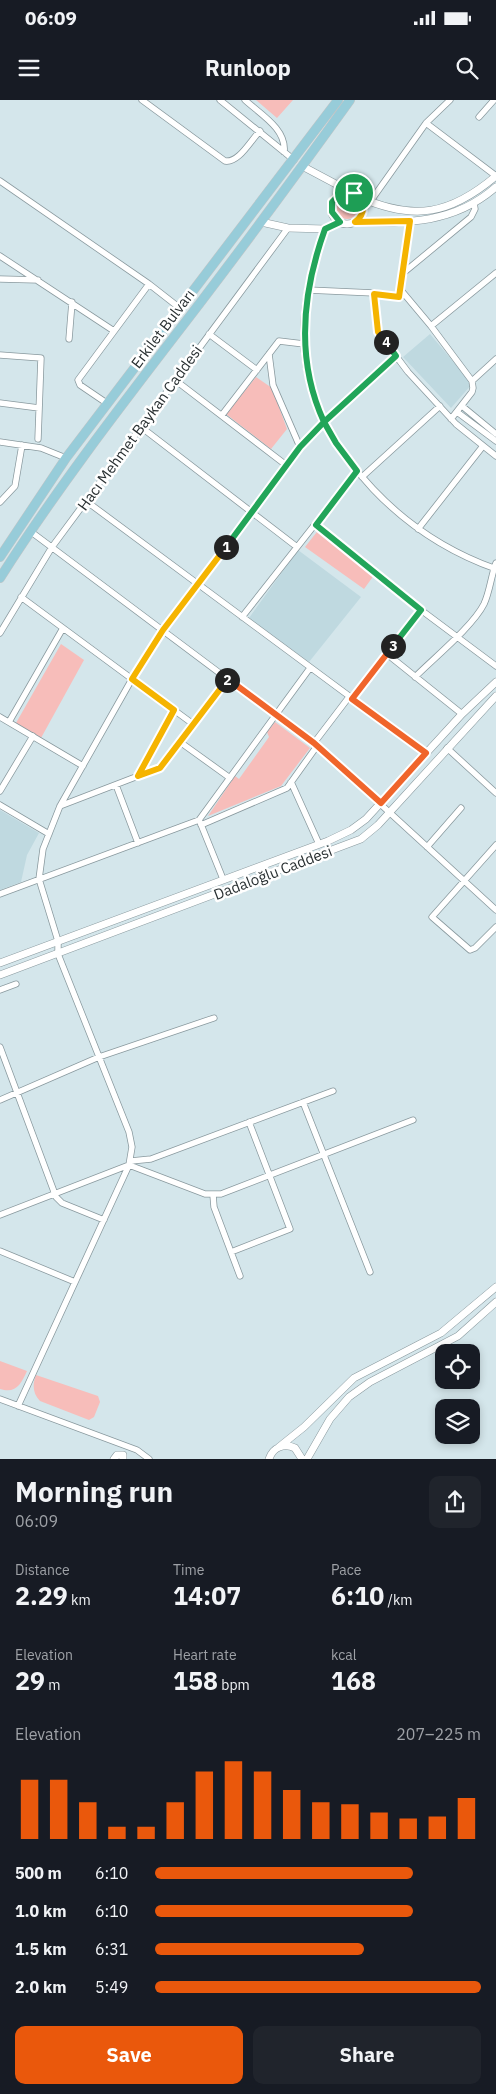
<!DOCTYPE html>
<html lang="en">
<head>
<meta charset="utf-8">
<style>
	body { margin:0; font-family:"IBM Plex Sans",sans-serif; background:#20242c; color:#f1f3f6; height:100vh; display:flex; flex-direction:column; font-size:19px; white-space:nowrap }
	* { box-sizing:border-box; margin:0 }
	p { font-size:16px; color:#9ea1a6 }
	.icon { flex:none; width:28px; height:28px; fill:none; stroke:currentColor; stroke-width:2; stroke-linecap:round; stroke-linejoin:round }
	.map { position:relative; height:1359px; overflow:hidden }
	.sheet { display:flex; flex-direction:column; background:#171b24; flex:1 }
	.sheet>* { flex:none }
	.fabs { position:absolute; left:435px; top:1244px; display:grid; gap:10px }
	.fabs a { display:grid; place-items:center; width:45px; height:45px; border-radius:10px; background:#171b24; box-shadow:0 2px 8px #0003; font-size:25px }
	.pin { position:absolute; display:grid; place-items:center; width:42px; height:42px; color:#fff; margin:-21px; border:2px solid #fff; border-radius:50%; box-shadow:0 1px 5px #0007 }
	.km { position:absolute; width:25px; height:25px; margin:-12px; border-radius:50%; background:#222; color:#fff; font-size:14px; line-height:25px; text-align:center }
	.round { display:grid; place-items:center; flex:none; width:52px; height:52px; border-radius:10px; background:#20242c }
	.headline { display:flex; align-items:center; justify-content:space-between; height:85px; padding:0 15px }
	h1 { font-size:28px; font-weight:700; line-height:38px }
	.metrics { display:grid; grid-template-columns:repeat(3,1fr); gap:8px; height:85px; padding:5px 15px }
	.metrics div { display:grid; align-content:center }
	.metrics b { font-size:25px; font-weight:700 }
	.metrics small { font-size:14px; font-weight:400 }
	.metrics p { font-size:14px }
	.chart { height:140px; padding:10px 15px }
	.chart p { display:flex; justify-content:space-between }
	.chart svg { width:100%; height:90px; margin-top:5px; stroke:#ea580c; stroke-width:6 }
	.button { display:flex; gap:10px; margin-top:auto; padding:10px 15px }
	.button a { flex:1; height:58px; border-radius:10px; background:#ea580c; color:#fff; font-size:20px; font-weight:700; line-height:58px; text-align:center }
	.button a+a { background:#20242c; color:#f1f3f6 }
	ul { padding:0 15px; list-style:none; font-size:16px }
	li { display:grid; grid-template-columns:80px 60px 1fr; align-items:center; height:38px }
	li i { height:12px; border-radius:6px; background:#ea580c }
	.status { display:flex; justify-content:space-between; align-items:center; height:35px; padding:0 25px; background:#171b24; direction:ltr }
	.status svg { height:14px; fill:currentColor }
	header { display:flex; justify-content:space-between; align-items:center; height:65px; padding:0 15px; background:#171b24; font-size:22px; font-weight:700 }
	.map>svg:first-child { display:block }
</style>
</head>
<body>
<div class="status"><b>06:09</b><svg viewBox="0 0 49 12"><path d="M0 12V9h3v3zM5 12V6h3v6zM10 12V3h3v9zM15 12V0h3v12zM26 1h20v11H26zM47 4h2v5h-2z"/></svg></div>
<header><svg class="icon" aria-label="menu" viewBox="0 0 24 24"><path d="M4 6h16M4 12h16M4 18h16"/></svg>Runloop<svg class="icon" aria-label="search" viewBox="0 0 24 24"><circle cx="10" cy="10" r="6"/><path d="M15 15l6 6"/></svg></header>
<div class="map">
<svg width="496" height="1359" viewBox="0 0 496 1359">
	<rect width="100%" height="100%" fill="#d4e6eb"/>
	<path fill="#bfd9e0" d="M430 234 472 284 451 308 403 257Z
		M298 450 361 497 309 562 249 518Z
		M0 710 39 733 27 755 21 782 0 790Z"/>
	<path fill="#f7bdba" d="M256 0H293L277 18Z
		M336 108a11 11 0 1 1 22 0a11 11 0 1 1-22 0Z
		M256 277 272 288 287 329 271 349 226 314Z
		M320 428 377 471 364 489 305 447Z
		M61 544 84 560 41 638 16 623Z
		M275 622 310 648 281 686 208 716 235 676 239 679 269 637 267 632Z
		M0 1261 27 1271C21 1284 16 1294 0 1289Z
		M36 1275 98 1296 100 1302 94 1317 89 1320 40 1301C33 1294 32 1285 36 1275Z"/>
	<g fill="none" stroke-linecap="round" stroke-linejoin="round">
		<defs>
			<path id="minor" d="M142 0 225 61C239 63 250 41 260 31
				M220 0 294 60
				M245 0C260 14 287 29 284 52
				M479 17 494 0
				M426 23 496 76
				M0 81 149 184 181 209
				M370 102 426 23 450 0
				M325 129C287 231 297 308 373 389 408 426 448 452 496 469
				M0 156 114 231
				M402 174 471 117 475 109 474 103
				M0 179 38 180
				M400 189 431 226 472 281 496 259
				M308 190 374 193 399 197 410 121
				M374 193 378 232 408 272 456 324 496 356
				M431 226 496 173
				M209 234 257 270
				M69 239 72 202
				M269 254 273 285 300 347
				M0 255 41 258 38 339
				M175 280 286 365
				M0 303 39 308
				M108 304 80 285 78 280 149 184
				M462 306 496 334
				M457 312 496 341
				M222 315 279 241 304 244
				M451 319 472 292 473 288 472 281
				M141 327 297 447
				M0 342 41 348 66 358
				M362 377 440 306
				M86 401 426 653
				M0 402 15 386 22 345
				M316 425 421 510 496 566
				M418 429 483 346
				M30 431 317 646 496 810
				M21 497 193 624
				M242 517 357 371
				M0 533 52 447 288 128
				M387 554 462 614
				M415 577C434 558 473 526 484 504 490 491 491 476 496 463
				M352 599 421 510
				M0 617 83 666
				M9 622 63 528
				M180 642 230 678
				M314 643 349 597
				M447 648 496 693
				M138 676 174 610
				M291 682 319 744
				M116 685 138 743
				M0 691 33 636
				M0 705 49 734
				M60 706 159 668 228 579
				M200 722 223 779
				M201 725 287 688 317 646
				M496 745 432 817 470 850 475 848 496 827
				M427 747 461 708
				M0 794 199 720 310 568
				M0 890 16 884
				M0 947 56 1097 62 1103 104 1120
				M0 1000 99 957 214 918
				M303 1002 370 1172
				M131 1061 151 1059 333 991
				M213 1095 214 1107 240 1176
				M0 1115 129 1065 205 1094H221L413 1020
				M0 1151 75 1182
				M231 1152 290 1129 249 1022
				M0 1299 137 1350 149 1359
				M18 1306 129 1065 132 1047 129 1032 58 854V841L39 779 43 749 60 706 132 579 163 530 300 347 324 322 397 257"/>
			<path id="tertiary" d="M302 66 349 91
				M331 108a16 16 0 1 1 32 0a16 16 0 1 1-32 0Z
				M359 97C414 121 450 115 496 76
				M261 122 288 128 325 129 340 122
				M355 122C408 123 454 124 496 87
				M0 863 328 741 351 730 366 719 462 614 496 582
				M0 875 361 739 378 725 496 596
				M279 1347 304 1327 354 1278 441 1233 496 1187
				M114 1359 117 1355H123V1359
				M269 1359C273 1347 284 1343 295 1348L302 1359
				M307 1359 330 1319 349 1297 370 1282 458 1236 496 1202"/>
			<path id="primary" d="M0 457 66 358 338 0
				M0 478C61 382 131 293 200 203 251 136 301 68 350 0"/>
		</defs>
		<use href="#minor" stroke="#89999e" stroke-width="7"/>
		<use href="#tertiary" stroke="#89999e" stroke-width="8"/>
		<use href="#primary" stroke="#c3c5c6" stroke-width="10"/>
		<use href="#minor" stroke="#fff" stroke-width="5.5"/>
		<use href="#tertiary" stroke="#fff" stroke-width="7"/>
		<use href="#primary" stroke="#97ccd9" stroke-width="9"/>
	</g>
	<g fill="none" stroke-linecap="round" stroke-linejoin="round">
		<defs>
			<path id="split-1" d="M226 447 300 347 324 322C295 259 302 193 325 129L340 122 332 112V102L341 93H354"/>
			<path id="split-2" d="M226 447 163 530 132 579 174 610 138 676 160 668 227 580"/>
			<path id="split-3" d="M227 580 228 579 314 643 381 703 426 653 352 599 393 546"/>
			<path id="split-4" d="M386 242 396 256 324 322 336 343 357 371 316 425 421 510 393 546"/>
			<path id="split-5" d="M354 93C366 100 366 114 355 122L410 121 399 197 374 194 378 232 386 242"/>
		</defs>
		<use href="#split-1" stroke="#fff" stroke-width="10"/>
		<use href="#split-2" stroke="#fff" stroke-width="10"/>
		<use href="#split-3" stroke="#fff" stroke-width="10"/>
		<use href="#split-4" stroke="#fff" stroke-width="10"/>
		<use href="#split-5" stroke="#fff" stroke-width="10"/>
		<use href="#split-1" stroke="#22a559" stroke-width="6"/>
		<use href="#split-2" stroke="#f5b400" stroke-width="6"/>
		<use href="#split-3" stroke="#f0652b" stroke-width="6"/>
		<use href="#split-4" stroke="#22a559" stroke-width="6"/>
		<use href="#split-5" stroke="#f5b400" stroke-width="6"/>
	</g>
	<g text-anchor="middle" stroke-width="5" stroke-linejoin="round" paint-order="stroke">
		<g font-size="15" fill="#293032" stroke="#fff">
			<text transform="translate(163 229) rotate(-53)" y="5">Erkilet Bulvarı</text>
			<text transform="translate(140 328) rotate(-54)" y="5">Hacı Mehmet Baykan Caddesi</text>
			<text transform="translate(273 773) rotate(-21)" y="5">Dadaloğlu Caddesi</text>
		</g>
	</g>
</svg>
<div class="fabs">
<a><svg class="icon" aria-label="locate" viewBox="0 0 24 24"><circle cx="12" cy="12" r="6"/><path d="M12 2v4M12 18v4M2 12h4M18 12h4"/></svg></a>
<a><svg class="icon" aria-label="layers" viewBox="0 0 24 24"><path d="M12 4l9 5-9 5-9-5zM3 14l9 5 9-5"/></svg></a>
</div>
<div class="pin" style="left:354px;top:93px;background:#1e9e55"><svg class="icon" aria-label="arrive" viewBox="0 0 24 24"><path d="M6 21V4h12l-3 4 3 4H6"/></svg></div>
<b class="km" style="left:226px;top:447px">1</b>
<b class="km" style="left:227px;top:580px">2</b>
<b class="km" style="left:393px;top:546px">3</b>
<b class="km" style="left:386px;top:242px">4</b>
</div>
<section class="sheet">
<div class="headline"><div><h1>Morning run</h1><p>06:09</p></div><a class="round"><svg class="icon" aria-label="share" viewBox="0 0 24 24"><path d="M12 15V3M7 8l5-5 5 5M5 13v7h14v-7"/></svg></a></div>
<div class="metrics">
<div><p>Distance</p><b>2.29<small> km</small></b></div>
<div><p>Time</p><b>14:07</b></div>
<div><p>Pace</p><b>6:10<small> /km</small></b></div>
</div>
<div class="metrics">
<div><p>Elevation</p><b>29<small> m</small></b></div>
<div><p>Heart rate</p><b>158<small> bpm</small></b></div>
<div><p>kcal</p><b>168</b></div>
</div>
<div class="chart"><p><span>Elevation</span>207–225 m</p>
<svg viewBox="0 0 160 44" preserveAspectRatio="none"><path d="M5 44V15M15 44V15M25 44V26M35 44V38M45 44V38M55 44V26M65 44V11M75 44V6M85 44V11M95 44V20M105 44V26M115 44V27M125 44V31M135 44V34M145 44V33M155 44V24"/></svg>
</div>
<ul>
<li><b>500 m</b>6:10<i style="width:79%"></i></li>
<li><b>1.0 km</b>6:10<i style="width:79%"></i></li>
<li><b>1.5 km</b>6:31<i style="width:64%"></i></li>
<li><b>2.0 km</b>5:49<i style="width:100%"></i></li>
</ul>
<div class="button"><a>Save</a><a>Share</a></div>
</section>
</body>
</html>
